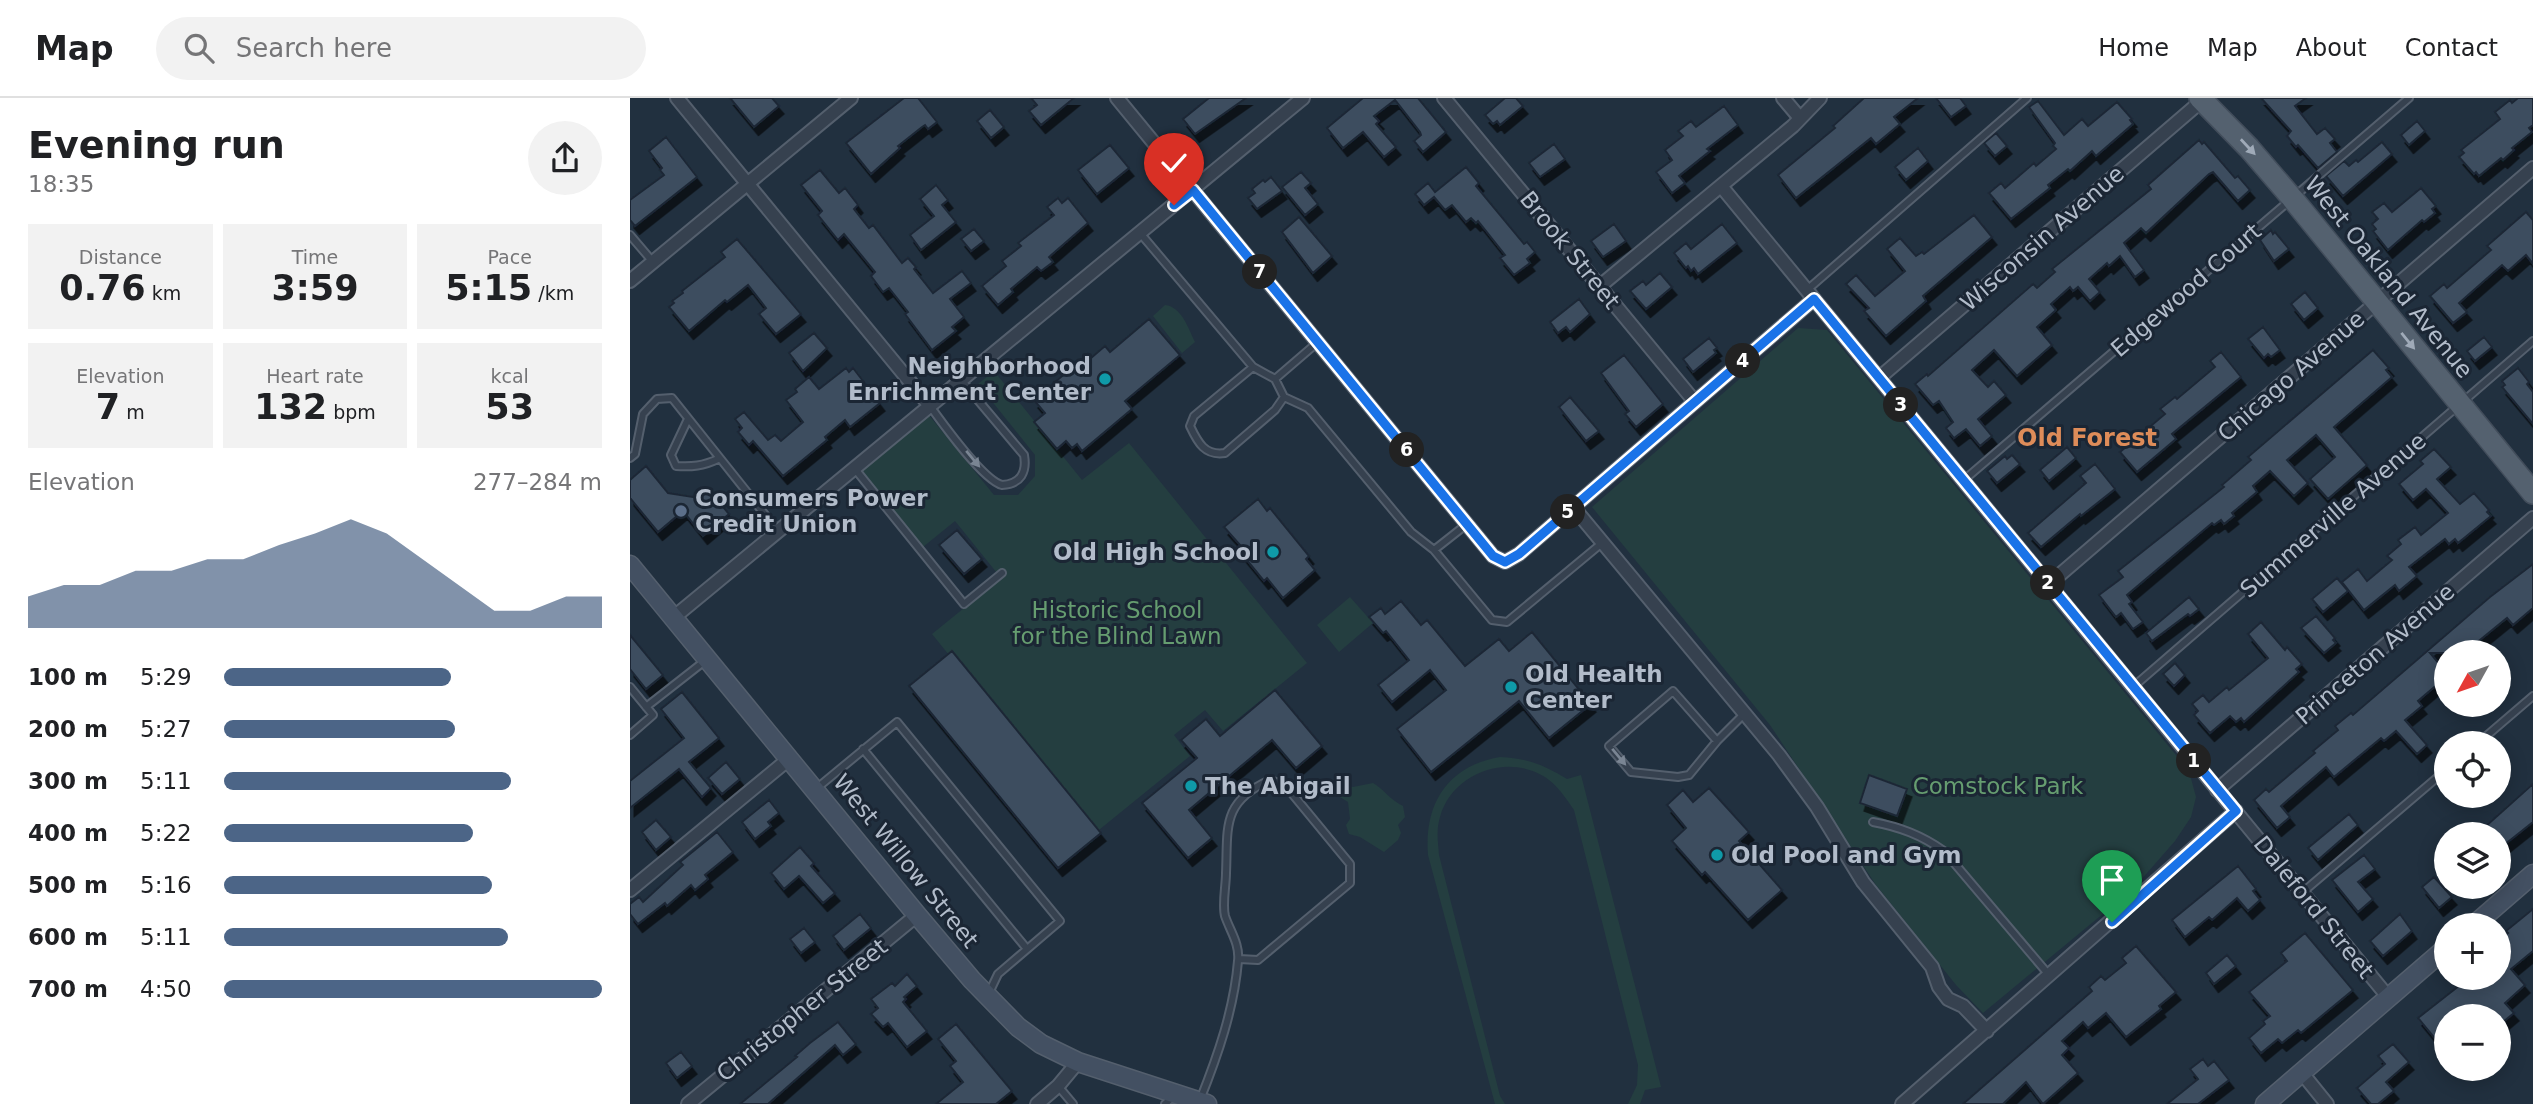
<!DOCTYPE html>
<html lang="en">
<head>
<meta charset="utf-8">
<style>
	body { margin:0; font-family:"DejaVu Sans",sans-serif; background:#f2f2f2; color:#202124; height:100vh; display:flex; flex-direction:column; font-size:26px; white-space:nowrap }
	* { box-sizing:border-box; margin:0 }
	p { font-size:23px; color:#757577 }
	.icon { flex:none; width:38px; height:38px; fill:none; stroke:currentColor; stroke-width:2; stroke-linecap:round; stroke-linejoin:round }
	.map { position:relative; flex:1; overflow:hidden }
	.drawer { display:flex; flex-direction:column; background:#fff; width:630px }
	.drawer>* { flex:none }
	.needle { width:46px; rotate:230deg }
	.tools { position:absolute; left:1804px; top:542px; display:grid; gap:14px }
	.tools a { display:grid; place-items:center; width:77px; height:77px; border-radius:50%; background:#fff; box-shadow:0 4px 18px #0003; font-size:35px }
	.pin { position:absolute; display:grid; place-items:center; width:60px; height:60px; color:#fff; margin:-72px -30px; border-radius:50% 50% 50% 0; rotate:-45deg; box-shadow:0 0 7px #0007 }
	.pin .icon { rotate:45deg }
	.km { position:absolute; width:35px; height:35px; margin:-18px; border-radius:50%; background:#222; color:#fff; font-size:19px; line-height:35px; text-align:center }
	.round { display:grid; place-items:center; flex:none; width:74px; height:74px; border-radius:37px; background:#f2f2f2 }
	.summary { display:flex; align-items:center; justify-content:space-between; height:119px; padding:0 28px }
	h1 { font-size:38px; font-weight:700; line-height:52px }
	.figures { display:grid; grid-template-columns:repeat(3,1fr); gap:10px; height:119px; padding:7px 28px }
	.figures div { display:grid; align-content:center; border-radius:0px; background:#f2f2f2; text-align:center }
	.figures b { font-size:35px; font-weight:700 }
	.figures small { font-size:19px; font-weight:400 }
	.figures p { font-size:19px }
	.chart { height:196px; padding:14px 28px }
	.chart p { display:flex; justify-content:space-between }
	.chart svg { width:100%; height:126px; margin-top:7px; fill:#4c6587; opacity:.7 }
	ul { padding:0 28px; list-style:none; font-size:23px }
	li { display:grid; grid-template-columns:112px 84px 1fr; align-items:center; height:52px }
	li i { height:18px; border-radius:9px; background:#4c6587 }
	header { display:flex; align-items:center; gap:42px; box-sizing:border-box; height:98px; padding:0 35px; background:#fff; border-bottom:2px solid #e0e0e0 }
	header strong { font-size:33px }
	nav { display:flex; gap:38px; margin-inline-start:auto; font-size:24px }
	.search { width:490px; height:63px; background:#f2f2f2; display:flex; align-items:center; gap:18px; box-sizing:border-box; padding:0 24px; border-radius:38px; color:#757577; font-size:26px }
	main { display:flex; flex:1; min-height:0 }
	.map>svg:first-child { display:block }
</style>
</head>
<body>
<header>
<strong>Map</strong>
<div class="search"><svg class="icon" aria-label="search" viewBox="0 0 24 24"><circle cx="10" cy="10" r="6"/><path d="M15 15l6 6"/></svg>Search here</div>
<nav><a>Home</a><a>Map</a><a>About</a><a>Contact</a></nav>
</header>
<main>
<section class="drawer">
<div class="summary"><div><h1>Evening run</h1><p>18:35</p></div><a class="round"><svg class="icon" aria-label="share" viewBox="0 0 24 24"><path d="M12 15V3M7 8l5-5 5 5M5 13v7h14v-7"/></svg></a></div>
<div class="figures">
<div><p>Distance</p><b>0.76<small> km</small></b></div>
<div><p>Time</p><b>3:59</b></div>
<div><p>Pace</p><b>5:15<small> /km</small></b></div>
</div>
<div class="figures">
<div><p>Elevation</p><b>7<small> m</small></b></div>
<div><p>Heart rate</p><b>132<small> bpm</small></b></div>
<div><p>kcal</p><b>53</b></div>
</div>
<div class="chart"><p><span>Elevation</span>277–284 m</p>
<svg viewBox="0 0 160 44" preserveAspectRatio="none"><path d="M0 44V33L10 29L20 29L30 24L40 24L50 20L60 20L70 15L80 11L90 6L100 11L110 20L120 29L130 38L140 38L150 33L160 33V44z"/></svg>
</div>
<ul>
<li><b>100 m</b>5:29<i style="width:60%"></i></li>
<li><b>200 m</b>5:27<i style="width:61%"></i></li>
<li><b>300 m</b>5:11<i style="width:76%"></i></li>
<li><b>400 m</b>5:22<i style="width:66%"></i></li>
<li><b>500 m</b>5:16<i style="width:71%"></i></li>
<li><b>600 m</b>5:11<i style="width:75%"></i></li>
<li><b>700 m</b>4:50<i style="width:100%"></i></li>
</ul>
</section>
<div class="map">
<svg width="1903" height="1006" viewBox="0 0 1903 1006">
	<defs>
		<filter id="shadow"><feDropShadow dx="4.5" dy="8" stdDeviation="0" flood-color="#0009"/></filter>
	</defs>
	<rect width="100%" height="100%" fill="#21303f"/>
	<path fill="#243e40" d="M535 207C552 209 558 230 565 244L552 255 523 218Z
		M1168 230 1197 232 1559 673 1566 699 1561 719 1545 743 1503 791 1353 915 1326 887 1246 787 1140 627 962 409Z
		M364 273 452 382 499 345 677 565 593 633 575 612 544 637 560 658 464 736 302 536 371 480 325 423 293 449 230 371 298 316 364 397H388L405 378V357L348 286Z
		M720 499 743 525 709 554 687 527Z
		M870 659C897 660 914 667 937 681L951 677 1031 989 1015 992 1010 1006H998L1007 987 1008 967 944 712C936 700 927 687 915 679 877 655 822 675 810 719 806 732 808 744 809 757L870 998 875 1006H865L798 757C794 705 818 668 870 659Z
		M743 685C755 692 760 702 773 708L775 719 768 727 771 735 768 742 754 754 730 739 719 736 716 727 720 721 718 704 710 699 711 691 716 687 723 689Z"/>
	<path fill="#3d4e5f" stroke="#1d2836" stroke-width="2" filter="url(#shadow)" d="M100 0H142L149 8 124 29Z
		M274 0H288L307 24 298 31 295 27 292 29 268 48 270 50 241 76 216 45Z
		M401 0H444L411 27 399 13 407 7Z
		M579 0H616L565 36 553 21Z
		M733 0H788L816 34 793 54 784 43 791 37 790 34 765 2 744 18 749 23 746 26 766 49 754 59 733 34 713 50 697 30Z
		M875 0H886L893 8 870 27 867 23 863 26 855 17Z
		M1234 0H1288L1264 19 1270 26 1246 46 1241 40 1166 100 1148 77 1205 30 1203 28Z
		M1306 0H1330L1336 8 1321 19Z
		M1631 0H1676L1665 8 1687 36 1695 30 1705 41 1700 45 1707 54 1688 70 1668 47 1666 49 1657 38 1661 33Z
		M1888 0H1903V27L1899 30 1902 34 1882 50 1884 52 1873 62 1871 60 1849 78 1846 74 1844 76 1829 59 1834 55 1831 52 1870 21 1865 14 1880 2 1882 5Z
		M1408 3 1434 37 1452 21 1458 28 1487 4 1502 21 1500 22 1503 26 1466 58 1462 53 1440 73 1438 71 1418 87 1420 90 1381 121 1359 95 1371 85 1375 90 1404 65 1406 68 1426 51 1423 48 1425 45 1399 9Z
		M1094 8 1108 27 1077 51 1080 53 1049 78 1055 85 1042 95 1026 74 1042 62 1035 52 1053 38 1048 33 1061 23 1066 29Z
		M360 12 374 29 361 40 347 23Z
		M1787 23 1795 33 1779 47 1771 37Z
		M1366 35 1377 48 1365 58 1354 45Z
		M36 39 67 79 5 128 0 122V102L34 77 30 72 32 70 19 53Z
		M1569 42 1572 46 1574 44 1605 80 1608 78 1620 92 1608 103 1583 74 1579 76 1516 135 1511 130 1494 145 1514 172 1505 179 1490 158 1479 168 1477 165 1459 181 1470 194 1460 203 1448 189 1443 193 1440 189 1421 206 1426 212 1407 229 1422 247 1387 278 1364 252 1342 272 1358 289 1364 283 1376 297 1348 321 1362 338 1350 348 1336 331 1324 340 1316 330 1323 324 1309 303 1303 307 1285 286 1297 276 1298 278 1403 186 1407 190 1425 174 1422 171 1521 91 1518 87Z
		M1752 44 1762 56 1713 98 1696 78 1714 63 1719 68 1726 62 1728 64Z
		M924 46 935 61 910 79 899 65Z
		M480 47 499 70 467 96 448 72Z
		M1288 50 1298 63 1276 82 1265 69Z
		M836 69 849 85 846 88 894 146 897 144 905 154 897 161 900 165 884 177 870 160 875 157 848 123 846 125 841 120 836 124 822 107 815 112 804 99 794 107 785 96 798 85 805 94Z
		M190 72 209 95 215 90 228 107 224 111 239 130 243 127 272 165 278 160 286 169 284 171 303 195 332 173 341 185 320 201 334 219 322 229 326 233 302 252 275 216 278 214 259 190 253 194 241 178 245 174 214 136 208 142 188 117 192 113 171 87Z
		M671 74 681 85 675 90 688 106 675 117 652 89Z
		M641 79 652 93 627 111 618 100 625 95 622 91 633 82 635 84Z
		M306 87 318 102 312 107 326 124 291 152 280 137 304 118 290 101Z
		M1791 90 1806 108 1802 111 1805 115 1794 124 1792 122 1758 152 1743 133 1746 131 1742 126 1748 121 1742 114 1754 105 1762 114Z
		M428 100 432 105 438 100 458 125 419 159 423 164 411 173 407 169 381 191 383 194 368 207 352 188 376 168 372 163 391 148 388 145 424 117 417 109Z
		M1896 114 1903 122V166L1896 157 1878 173 1872 167 1829 205 1837 214 1823 225 1800 198 1814 186 1817 190 1861 152 1857 148Z
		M1344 117 1362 139 1293 198 1296 203 1256 238 1234 213 1239 210 1216 186 1226 177 1245 198 1275 173 1257 151 1270 140 1286 158 1292 154 1294 156Z
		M669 119 702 158 683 175 652 134Z
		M984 126 996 143 973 159 961 143Z
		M1092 126 1107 145 1068 176 1064 170 1061 173 1058 168 1056 170 1044 155 1056 145 1061 151Z
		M344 131 354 143 341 153 331 141Z
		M1641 132 1643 136 1645 134 1659 151 1644 163 1630 142Z
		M107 141 171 216 146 236 129 216 136 210 118 187 97 204 95 202 59 233 39 209 44 205 42 203 53 195 52 193 95 159 91 154Z
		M1030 175 1042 189 1016 211 1000 193 1013 183 1016 187Z
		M1675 194 1688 210 1674 222 1661 206Z
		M949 201 960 216 940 234 936 229 928 235 920 224Z
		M519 221 550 257 495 303 502 311 452 353 447 346 442 350 436 343 427 351 404 324 415 315 404 302 458 256 461 260 475 248 480 254Z
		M1633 229 1650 252 1641 259 1638 256 1634 260 1618 241Z
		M184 235 197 250 173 273 159 255Z
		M1854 239 1862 249 1845 263 1837 253Z
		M1079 240 1087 250 1084 252 1086 255 1063 274 1053 261Z
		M1743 252 1759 270 1756 272 1762 279 1704 329 1737 367 1698 401 1680 381 1705 359 1686 337 1657 362 1678 385 1664 398 1640 373 1623 388 1627 394 1602 415 1604 418 1594 426 1591 422 1584 427 1582 425 1497 497 1502 504 1499 506 1513 524 1503 531 1491 515 1486 519 1469 497 1493 479 1488 473 1594 389 1592 387 1621 362 1618 359Z
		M1591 254 1611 279 1542 336 1546 341 1507 374 1490 354 1535 316 1530 311 1545 299 1547 301 1585 269 1580 263Z
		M994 257 1033 306 1006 329 995 316 999 313 971 275Z
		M216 270 219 274 223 270 250 305 220 329 215 322 195 339 197 342 153 378 123 343 119 347 108 334 112 330 105 321 114 314 138 342 145 337 151 343 173 324 156 302 167 294 165 291 179 279 189 291Z
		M1888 270 1899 284 1897 286 1903 294V326L1872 289 1875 287 1872 283Z
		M940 299 969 333 956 343 929 309Z
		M1437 349 1446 360 1419 383 1410 372Z
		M1804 351 1821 369 1807 381 1830 406 1844 395 1859 412 1857 414 1861 418 1828 445 1825 441 1819 446 1815 441 1779 469 1787 478 1769 493 1765 487 1734 512 1712 484 1728 471 1737 483 1762 462 1757 458 1771 446 1768 442 1785 429 1791 437 1818 415 1796 391 1783 402 1769 386 1793 366 1790 363Z
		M1382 357 1390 366 1367 385 1357 373 1375 358 1377 361Z
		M1465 366 1485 391 1451 418 1450 416 1411 449 1398 435 1456 385 1450 378Z
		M16 368 38 395 69 400 79 392 99 416 73 438 53 413 28 434 0 400V382Z
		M628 401 637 413 640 410 679 458 676 461 685 472 653 500 637 480 634 483 607 450 610 447 594 429Z
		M327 432 352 461 334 476 309 447Z
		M1903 466V510L1883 527 1877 520 1834 555H1800L1816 574V579L1788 603 1792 608 1775 622 1797 647 1787 656 1766 633 1754 643 1751 640 1704 679 1696 669 1651 708 1660 719 1647 730 1624 702 1636 691 1639 694 1685 655 1683 653 1708 632 1705 628 1721 615 1723 617 1860 499Z
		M1707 480 1718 493 1693 514 1682 501Z
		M1559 499 1569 511 1560 518 1558 516 1522 543 1516 535Z
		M771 503 791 527 797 522 835 568 869 541 879 553 902 534 961 606 919 640 889 603 801 674 767 631 816 592 800 572 762 604 748 587 779 562 756 533 753 535 739 519 751 510 755 516Z
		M1686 518 1705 540 1703 542 1706 545 1694 555 1671 530Z
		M1631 524 1655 552 1657 549 1672 566 1666 571 1669 574 1614 624 1611 620 1606 624 1600 618 1580 635 1564 617 1568 613 1562 606 1573 597 1579 604 1597 589 1599 592 1638 560 1618 536Z
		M0 537 33 577 16 591 0 571Z
		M322 553 471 735 428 770 279 588Z
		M1545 565 1555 577 1544 588 1533 576Z
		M645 592 692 648 666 670 642 642 559 712 582 740 558 760 512 705 567 660 551 642 576 621 590 638Z
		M52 594 89 640 59 664 81 690 72 699 49 671 0 710V683L54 640 31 611Z
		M96 664 110 681 92 696 78 680Z
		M1239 677 1277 691 1267 718 1230 705Z
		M1903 686V724L1869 751V737H1846Z
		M1079 690 1119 734 1109 743 1152 792 1118 822 1075 774 1072 777 1042 743 1056 730 1037 707 1053 692 1063 704Z
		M139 702 149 715 138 724 141 728 125 741 112 724Z
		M1719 716 1728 727 1688 762 1678 750Z
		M26 722 41 739 26 752 12 734Z
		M87 734 103 754 75 777 78 781 65 792 61 787 37 808 35 805 8 826 0 816V806L9 799 13 804 53 767 50 764Z
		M170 749 184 765 181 768 205 795 193 805 169 778 154 791 141 775Z
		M1734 757 1745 771 1728 784 1743 801 1728 814 1702 782Z
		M1608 768 1626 791 1623 793 1630 802 1618 813 1607 800 1582 822 1579 819 1555 839 1542 822Z
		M1804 779 1822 799 1809 810 1792 789Z
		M1903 811V853L1881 871 1895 887 1875 905 1884 915 1873 924 1864 914 1858 919H1849L1840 908 1827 919H1816V954L1788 920 1839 880H1869V842L1878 835 1876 833Z
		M230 816 241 830 214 852 203 838Z
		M1770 816 1782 833 1753 858 1740 843Z
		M174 830 185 844 171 855 160 841Z
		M1675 835 1723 892 1671 935 1668 932 1652 945 1648 941 1631 955 1619 940 1635 926 1633 923 1640 918 1619 894 1657 863 1651 855Z
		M1506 848 1546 894 1529 908 1531 911 1496 939 1476 915 1458 930 1453 924 1432 943 1439 950 1432 957 1448 975 1413 1006 1396 984 1373 1006H1333L1462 893 1459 889 1471 878 1475 882 1496 865 1492 860Z
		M1597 857 1606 868 1584 886 1576 875Z
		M277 876 287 888 274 899 276 901 273 904 297 933 277 949 258 925 253 929 241 916 248 910 241 901 262 885 265 888Z
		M208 924 226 946 213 957 205 947 138 1006H110L167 959 165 958 180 945Z
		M326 926 382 993 366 1006H306L333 984 320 968 326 963 308 941Z
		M1763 946 1779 964 1756 984 1764 993 1748 1006H1741L1727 990 1755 966 1748 958Z
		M51 954 62 968 47 980 36 965Z
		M1573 961 1578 968 1584 963 1599 982 1568 1006H1537L1568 981 1560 971Z"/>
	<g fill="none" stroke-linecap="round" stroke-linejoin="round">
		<defs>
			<path id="lane" d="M510 135 623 269
				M0 137 23 164
				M1177 192 1397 0
				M623 269 645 281 654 299 645 312 595 355C575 358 568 345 560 328L564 318Z
				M645 281 688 244
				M654 299 678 310 781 434 804 452 862 522 877 524 972 445
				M300 308C313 326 353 382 372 387 391 386 397 374 394 357L331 282
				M58 321 41 357 46 368C62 369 73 368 88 361
				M0 360 5 356 13 316 27 301 42 300 148 433
				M225 371 334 506 372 475
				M1334 382 1779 0
				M804 452 837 426
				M0 589 23 617 0 637
				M1503 589 1903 243
				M16 609 76 562
				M1087 643 1043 593 979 648 1001 674 1048 679 1059 677 1087 643 1114 616
				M1847 646 1903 598
				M233 651 397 851
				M187 690 267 624 430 823 368 876 358 897
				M1243 724C1270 729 1291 737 1314 753L1419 877
				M1673 794 1816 672
				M428 988 443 1006
				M570 1002C588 957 604 911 608 863 610 846 600 833 595 818 592 806 596 788 596 775 598 730 591 704 640 682L655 687 720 766V785L628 862 609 861
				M535 1006 545 997"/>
			<path id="street" d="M47 0 300 308
				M487 0 863 458 875 464 889 456 1184 201
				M814 0 1065 304
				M1153 0 1169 19
				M1091 88 1759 900
				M0 183 221 0
				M970 188 1163 28 1190 0
				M1249 280 1575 0
				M943 409 1149 657 1187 709 1233 784 1302 869 1309 889 1318 901 1333 908 1357 933
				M1419 486 1903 70
				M43 520 673 0
				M1587 692 1903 420
				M0 792 160 660
				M1672 975 1697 1006
				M58 1006 287 817
				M407 1006 428 988 448 964
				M1272 1006 1606 713"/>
			<path id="secondary" d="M0 467 287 817 342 882 388 929 411 946 448 964 577 1006
				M1843 828 1903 776
				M1635 1006 1816 850"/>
			<path id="primary" d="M1570 0 1619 50 1662 100 1903 395"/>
		</defs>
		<use href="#lane" stroke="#545f6d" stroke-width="10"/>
		<use href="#street" stroke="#545f6d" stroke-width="16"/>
		<use href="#secondary" stroke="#545f6d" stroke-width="21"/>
		<use href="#primary" stroke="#424d5b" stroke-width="24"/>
		<use href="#lane" stroke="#36414f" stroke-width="6"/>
		<use href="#street" stroke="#36414f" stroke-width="12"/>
		<use href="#secondary" stroke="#435062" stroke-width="18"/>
		<use href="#primary" stroke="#54616f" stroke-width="21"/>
	</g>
	<defs><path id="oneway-solid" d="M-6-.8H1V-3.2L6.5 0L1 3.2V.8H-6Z" transform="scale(1.75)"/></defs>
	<g fill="#9faab8">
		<use href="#oneway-solid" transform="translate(1618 49) rotate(47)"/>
		<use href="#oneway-solid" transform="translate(1778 243) rotate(51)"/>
	</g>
	<g fill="#7a8593">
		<use href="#oneway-solid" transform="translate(343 361) rotate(50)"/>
		<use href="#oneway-solid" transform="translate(989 659) rotate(50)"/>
	</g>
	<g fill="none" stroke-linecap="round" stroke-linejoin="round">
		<defs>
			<path id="route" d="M544 107 563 92 863 458 875 464 889 456 1184 201 1606 713 1482 824"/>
		</defs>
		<use href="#route" stroke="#fff" stroke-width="14"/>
		<use href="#route" stroke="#1a73e8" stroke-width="9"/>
	</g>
	<g fill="#0f9aa8" stroke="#1b2634" stroke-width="2.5">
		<circle cx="475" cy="281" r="7"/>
		<circle cx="643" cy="454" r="7"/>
		<circle cx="881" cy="589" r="7"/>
		<circle cx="561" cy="688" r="7"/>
		<circle cx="1087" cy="757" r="7"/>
	</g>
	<circle fill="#5c6f8a" stroke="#1b2634" stroke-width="2.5" cx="51" cy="413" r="7"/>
	<g text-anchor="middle" stroke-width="6" stroke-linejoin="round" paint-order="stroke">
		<g font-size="23" fill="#b2bcca" stroke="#1b2634">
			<text transform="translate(1412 140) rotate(-41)" y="8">Wisconsin Avenue</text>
			<text transform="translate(940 152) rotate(51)" y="8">Brook Street</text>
			<text transform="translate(1759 179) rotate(51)" y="8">West Oakland Avenue</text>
			<text transform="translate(1556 192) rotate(-41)" y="8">Edgewood Court</text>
			<text transform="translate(1661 278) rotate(-41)" y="8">Chicago Avenue</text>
			<text transform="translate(1703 417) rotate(-41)" y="8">Summerville Avenue</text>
			<text transform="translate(1745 556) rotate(-41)" y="8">Princeton Avenue</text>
			<text transform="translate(276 763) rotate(51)" y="8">West Willow Street</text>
			<text transform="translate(1684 809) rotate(51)" y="8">Daleford Street</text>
			<text transform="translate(172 912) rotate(-39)" y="8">Christopher Street</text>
		</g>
		<g font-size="23" font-weight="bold" fill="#b2bcca" stroke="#1b2634" text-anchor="start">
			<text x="461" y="276" text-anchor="end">Neighborhood<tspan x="461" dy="26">Enrichment Center</tspan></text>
			<text x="65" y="408">Consumers Power<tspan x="65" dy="26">Credit Union</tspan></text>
			<text x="629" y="462" text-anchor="end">Old High School</text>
			<text x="895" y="584">Old Health<tspan x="895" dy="26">Center</tspan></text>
			<text x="575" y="696">The Abigail</text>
			<text x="1101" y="765">Old Pool and Gym</text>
		</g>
		<g font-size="23" fill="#669d70" stroke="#1b2634">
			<text x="487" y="520">Historic School<tspan x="487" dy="26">for the Blind Lawn</tspan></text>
			<text x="1368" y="696">Comstock Park</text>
		</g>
		<g font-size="24" font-weight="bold" fill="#de8c59" stroke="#1b2634">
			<text x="1457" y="348">Old Forest</text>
		</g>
	</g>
</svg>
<div class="tools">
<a><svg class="needle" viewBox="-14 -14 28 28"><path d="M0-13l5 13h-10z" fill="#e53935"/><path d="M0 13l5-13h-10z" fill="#757577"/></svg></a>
<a><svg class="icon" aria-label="locate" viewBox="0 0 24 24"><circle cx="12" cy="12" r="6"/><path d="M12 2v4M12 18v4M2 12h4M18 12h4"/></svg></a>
<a><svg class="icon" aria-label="layers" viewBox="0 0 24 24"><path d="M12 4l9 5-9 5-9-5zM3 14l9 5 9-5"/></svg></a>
<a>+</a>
<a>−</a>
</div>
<div class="pin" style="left:1482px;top:824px;background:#1e9e55"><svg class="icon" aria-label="arrive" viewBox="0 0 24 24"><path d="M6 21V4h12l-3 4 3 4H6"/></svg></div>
<div class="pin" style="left:544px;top:107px;background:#d93025"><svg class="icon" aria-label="check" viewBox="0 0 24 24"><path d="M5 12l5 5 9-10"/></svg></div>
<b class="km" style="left:1564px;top:663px">1</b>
<b class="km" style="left:1418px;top:485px">2</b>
<b class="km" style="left:1271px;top:307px">3</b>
<b class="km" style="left:1113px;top:263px">4</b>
<b class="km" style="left:938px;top:414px">5</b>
<b class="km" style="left:777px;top:352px">6</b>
<b class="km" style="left:630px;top:174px">7</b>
</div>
</main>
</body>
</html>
